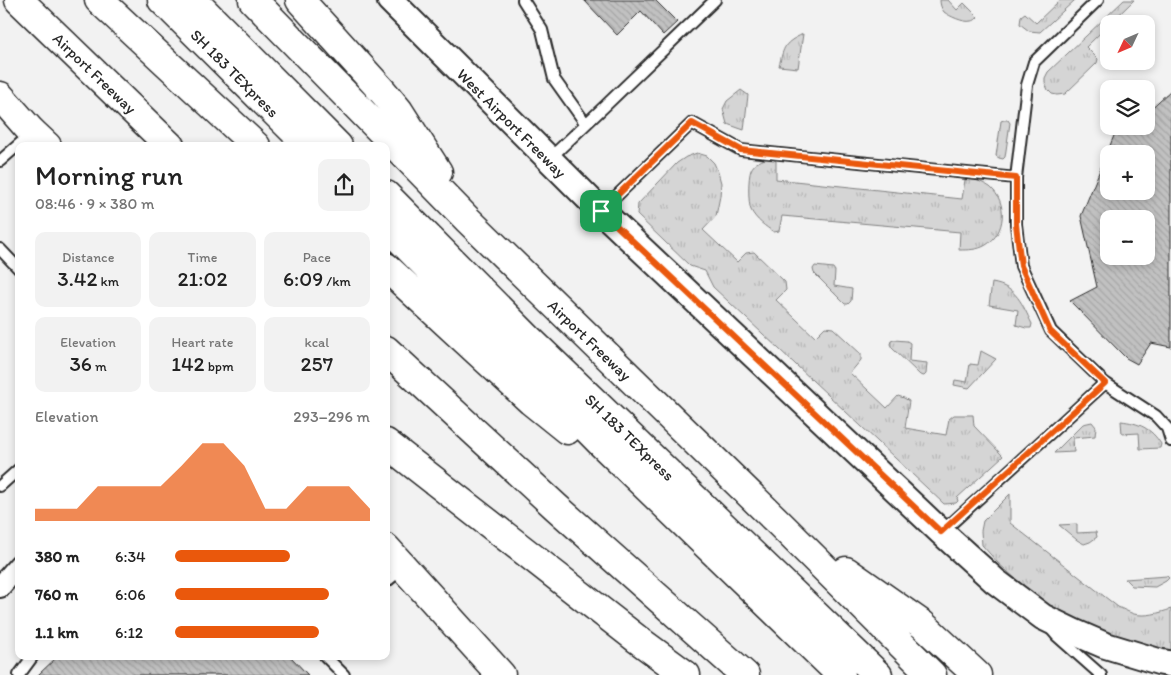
<!DOCTYPE html>
<html lang="en">
<head>
<meta charset="utf-8">
<style>
	body { margin:0; font-family:Itim,sans-serif; background:#f2f2f2; color:#222; height:100vh; display:flex; flex-direction:column; font-size:19px; white-space:nowrap }
	* { box-sizing:border-box; margin:0 }
	p { font-size:16px; color:#767676 }
	.icon { flex:none; width:28px; height:28px; fill:none; stroke:currentColor; stroke-width:2; stroke-linecap:round; stroke-linejoin:round }
	.map { position:relative; flex:1; overflow:hidden }
	.panel { position:absolute; left:15px; top:142px; width:375px; height:518px; display:flex; flex-direction:column; background:#fff; border-radius:10px; box-shadow:0 2px 8px #0003 }
	.panel>* { flex:none }
	.needle { width:32px; rotate:226deg }
	.controls { position:absolute; left:1100px; top:15px; display:grid; gap:10px }
	.controls a { display:grid; place-items:center; width:55px; height:55px; border-radius:10px; background:#fff; box-shadow:0 2px 8px #0003; font-size:25px }
	.pin { position:absolute; display:grid; place-items:center; width:42px; height:42px; color:#fff; margin:-21px; border-radius:10px; box-shadow:0 2px 8px #0006 }
	.round { display:grid; place-items:center; flex:none; width:52px; height:52px; border-radius:10px; background:#f2f2f2 }
	.head { display:flex; align-items:center; justify-content:space-between; height:85px; padding:0 20px }
	h1 { font-size:28px; font-weight:600; line-height:38px }
	.metrics { display:grid; grid-template-columns:repeat(3,1fr); gap:8px; height:85px; padding:5px 20px }
	.metrics div { display:grid; align-content:center; border-radius:10px; background:#f2f2f2; text-align:center }
	.metrics b { font-size:21px; font-weight:600 }
	.metrics small { font-size:14px; font-weight:400 }
	.metrics p { font-size:14px }
	.chart { height:140px; padding:10px 20px }
	.chart p { display:flex; justify-content:space-between }
	.chart svg { width:100%; height:90px; margin-top:5px; fill:#ea580c; opacity:.7 }
	ul { padding:0 20px; list-style:none; font-size:16px }
	li { display:grid; grid-template-columns:80px 60px 1fr; align-items:center; height:38px }
	li i { height:12px; border-radius:6px; background:#ea580c }
	.map>svg:first-child { display:block }
</style>
</head>
<body>
<div class="map">
<svg width="1171" height="675" viewBox="0 0 1171 675">
	<defs>
		<pattern id="grass-tufts" width="24" height="20" patternUnits="userSpaceOnUse" patternTransform="scale(1.25)"><rect width="24" height="20" fill="#d5d5d5"/><path d="M3 7l-1-3M5 7V3M7 7l1-3M15 17l-1-3M17 17v-4M19 17l1-3" fill="none" stroke="#b7b7b7"/></pattern>
		<pattern id="building-back-hatch" width="6" height="6" patternUnits="userSpaceOnUse" patternTransform="scale(1.25)"><rect width="6" height="6" fill="#c1c1c1"/><path d="M-1 5l2 2M0 0l6 6M5-1l2 2" fill="none" stroke="#a6a6a6"/></pattern>
	</defs>
	<rect width="100%" height="100%" fill="#f2f2f2"/>
	<filter id="ink" filterUnits="userSpaceOnUse"><feTurbulence type="fractalNoise" baseFrequency=".02" numOctaves="2"/><feDisplacementMap in="SourceGraphic" scale="10" xChannelSelector="R" yChannelSelector="G"/><feConvolveMatrix kernelMatrix="1 2 1 2 8 2 1 2 1" color-interpolation-filters="sRGB"/></filter>
	<g filter="url(#ink)">
		<path fill="url(#grass-tufts)" stroke="#808080" d="M940 0H948L957 10 964 3 978 17C976 19 975 21 971 21 964 23 949 16 944 12 941 8 940 4 940 0Z
			M1060 0H1075L1040 32 1029 31 1020 24 1021 16 1025 13 1036 23Z
			M1124 0H1134L1086 47 1098 59 1097 63 1065 94 1057 95 1052 94 1048 90 1045 83V78L1048 72Z
			M803 34 798 68 779 66C784 46 784 43 803 34Z
			M741 90 748 95 744 130 727 124 723 109 727 101Z
			M1004 120H1008L1010 123 1005 157 1003 159 999 158 996 156 1001 121Z
			M697 153 707 156 714 163 718 172 721 183 720 196 716 216 703 230 737 262 746 253 754 252 785 282 786 290 776 300 815 337 825 327 833 328 861 354V360L850 373 887 408 898 396 904 398 909 401 905 428 946 435 949 419 954 415H973L974 426 1003 456 957 498 958 501 956 503 944 504 713 287 705 271 690 266 637 215 638 204 677 163 686 157Z
			M770 157 776 161V179L962 199 965 180 969 177C976 180 984 183 990 187 1008 202 1006 233 986 245 978 250 968 250 959 250L960 232 782 216 779 231 774 232C766 227 756 220 751 210 748 203 748 177 751 170 754 162 763 160 770 157Z
			M815 266 833 268 835 271 834 286 852 289 851 301 848 304H845L814 273 813 269Z
			M992 283C1017 287 1022 304 1032 324L1031 328H1026L1016 325 1018 310 989 305Z
			M894 340 907 341 910 343 909 361 927 363 926 374 924 376 920 375 892 348 890 344 891 341Z
			M981 351 996 359 969 388 954 385 955 380 967 382 970 364 978 365Z
			M1121 421C1139 423 1151 428 1161 444L1160 448 1140 449 1139 433 1122 434Z
			M1092 422 1096 427 1095 436 1073 438 1074 452 1054 453 1083 424Z
			M1010 494V523L1118 607C1123 609 1128 612 1134 614 1145 617 1160 613 1171 609V653L1132 645 1045 605 998 563 982 545 981 531 983 521Z
			M1077 524V533L1096 532 1097 537 1090 542 1084 544 1077 540 1059 525Z
			M1167 576 1169 578 1166 581 1155 587 1132 586 1125 579Z"/>
		<path fill="url(#building-back-hatch)" stroke="#2b2b2b" fill-rule="evenodd" d="M584 0H655L677 22 663 35 641 11 617 35Z
			M1171 90V347L1151 343 1137 364 1126 358 1070 301 1097 287 1081 216 1118 126H1146V113ZM1109 154H1146V191H1109ZM1109 219H1146V256H1109Z
			M58 656H290L308 675H38Z"/>
		<g fill="none" stroke-linecap="round" stroke-linejoin="round">
			<defs>
				<path id="service" d="M523 0 542 30 554 79 586 124
					M1098 0 1034 62 1027 85 1016 178V224L1021 266 1051 331 1105 383 1156 416 1167 428 1171 441
					M549 159 605 106 715 0
					M0 161 32 133
					M601 211 692 123 741 150 1016 178
					M0 249 19 269
					M0 486 19 469
					M942 532 1105 383
					M386 582 403 568
					M1052 630 1057 636 1101 675
					M325 656 344 675
					M19 675 33 656"/>
				<path id="minor" d="M0 587 19 565"/>
				<path id="tertiary" d="M390 0 601 211 941 532 995 581 1043 617 1074 632 1104 645 1160 662 1171 664"/>
				<path id="secondary" d="M0 96 44 146
					M386 548 501 675"/>
				<path id="motorway" d="M19 0 170 146
					M99 0 256 146
					M162 0 309 146
					M193 0 338 146
					M253 0 468 220 779 523 932 675
					M300 0 384 93 399 111 438 172
					M32 132 47 146
					M386 195 530 340 878 675
					M386 225 600 442 841 675
					M386 267 531 401 567 430
					M386 350 556 507 745 675
					M386 443 637 639 686 675
					M846 571 923 625 977 675"/>
			</defs>
			<use href="#service" stroke="#2b2b2b" stroke-width="14"/>
			<use href="#minor" stroke="#2b2b2b" stroke-width="24"/>
			<use href="#tertiary" stroke="#2b2b2b" stroke-width="29"/>
			<use href="#secondary" stroke="#2b2b2b" stroke-width="31"/>
			<use href="#motorway" stroke="#2b2b2b" stroke-width="31"/>
			<use href="#service" stroke="#fff" stroke-width="10"/>
			<use href="#minor" stroke="#fff" stroke-width="20"/>
			<use href="#tertiary" stroke="#fff" stroke-width="25"/>
			<use href="#secondary" stroke="#fff" stroke-width="28"/>
			<use href="#motorway" stroke="#fff" stroke-width="28"/>
		</g>
	</g>
	<g fill="none" stroke-linecap="round" stroke-linejoin="round" filter="url(#ink)">
		<defs>
			<path id="route" d="M692 123 741 150 1016 178V224L1021 266 1050 331 1105 383 941 532 601 211Z"/>
		</defs>
		<use href="#route" stroke="#fff" stroke-width="10"/>
		<use href="#route" stroke="#ea580c" stroke-width="6"/>
	</g>
	<g text-anchor="middle" stroke-width="4.5" stroke-linejoin="round" paint-order="stroke">
		<g font-size="16" fill="#2b2b2b" stroke="#fff">
			<text transform="translate(95 73) rotate(44)" y="6">Airport Freeway</text>
			<text transform="translate(235 73) rotate(45)" y="6">SH 183 TEXpress</text>
			<text transform="translate(512 123) rotate(45)" y="6">West Airport Freeway</text>
			<text transform="translate(590 340) rotate(44)" y="6">Airport Freeway</text>
			<text transform="translate(630 437) rotate(44)" y="6">SH 183 TEXpress</text>
		</g>
	</g>
</svg>
<div class="controls">
<a><svg class="needle" viewBox="-14 -14 28 28"><path d="M0-13l5 13h-10z" fill="#e53935"/><path d="M0 13l5-13h-10z" fill="#767676"/></svg></a>
<a><svg class="icon" aria-label="layers" viewBox="0 0 24 24"><path d="M12 4l9 5-9 5-9-5zM3 14l9 5 9-5"/></svg></a>
<a>+</a>
<a>−</a>
</div>
<div class="pin" style="left:601px;top:211px;background:#1e9e55"><svg class="icon" aria-label="arrive" viewBox="0 0 24 24"><path d="M6 21V4h12l-3 4 3 4H6"/></svg></div>
<section class="panel">
<div class="head"><div><h1>Morning run</h1><p>08:46 · 9 × 380 m</p></div><a class="round"><svg class="icon" aria-label="share" viewBox="0 0 24 24"><path d="M12 15V3M7 8l5-5 5 5M5 13v7h14v-7"/></svg></a></div>
<div class="metrics">
<div><p>Distance</p><b>3.42<small> km</small></b></div>
<div><p>Time</p><b>21:02</b></div>
<div><p>Pace</p><b>6:09<small> /km</small></b></div>
</div>
<div class="metrics">
<div><p>Elevation</p><b>36<small> m</small></b></div>
<div><p>Heart rate</p><b>142<small> bpm</small></b></div>
<div><p>kcal</p><b>257</b></div>
</div>
<div class="chart"><p><span>Elevation</span>293–296 m</p>
<svg viewBox="0 0 160 44" preserveAspectRatio="none"><path d="M0 44V38L10 38L20 38L30 27L40 27L50 27L60 27L70 17L80 6L90 6L100 17L110 38L120 38L130 27L140 27L150 27L160 38V44z"/></svg>
</div>
<ul>
<li><b>380 m</b>6:34<i style="width:59%"></i></li>
<li><b>760 m</b>6:06<i style="width:79%"></i></li>
<li><b>1.1 km</b>6:12<i style="width:74%"></i></li>
</ul>
</section>
</div>
</body>
</html>
